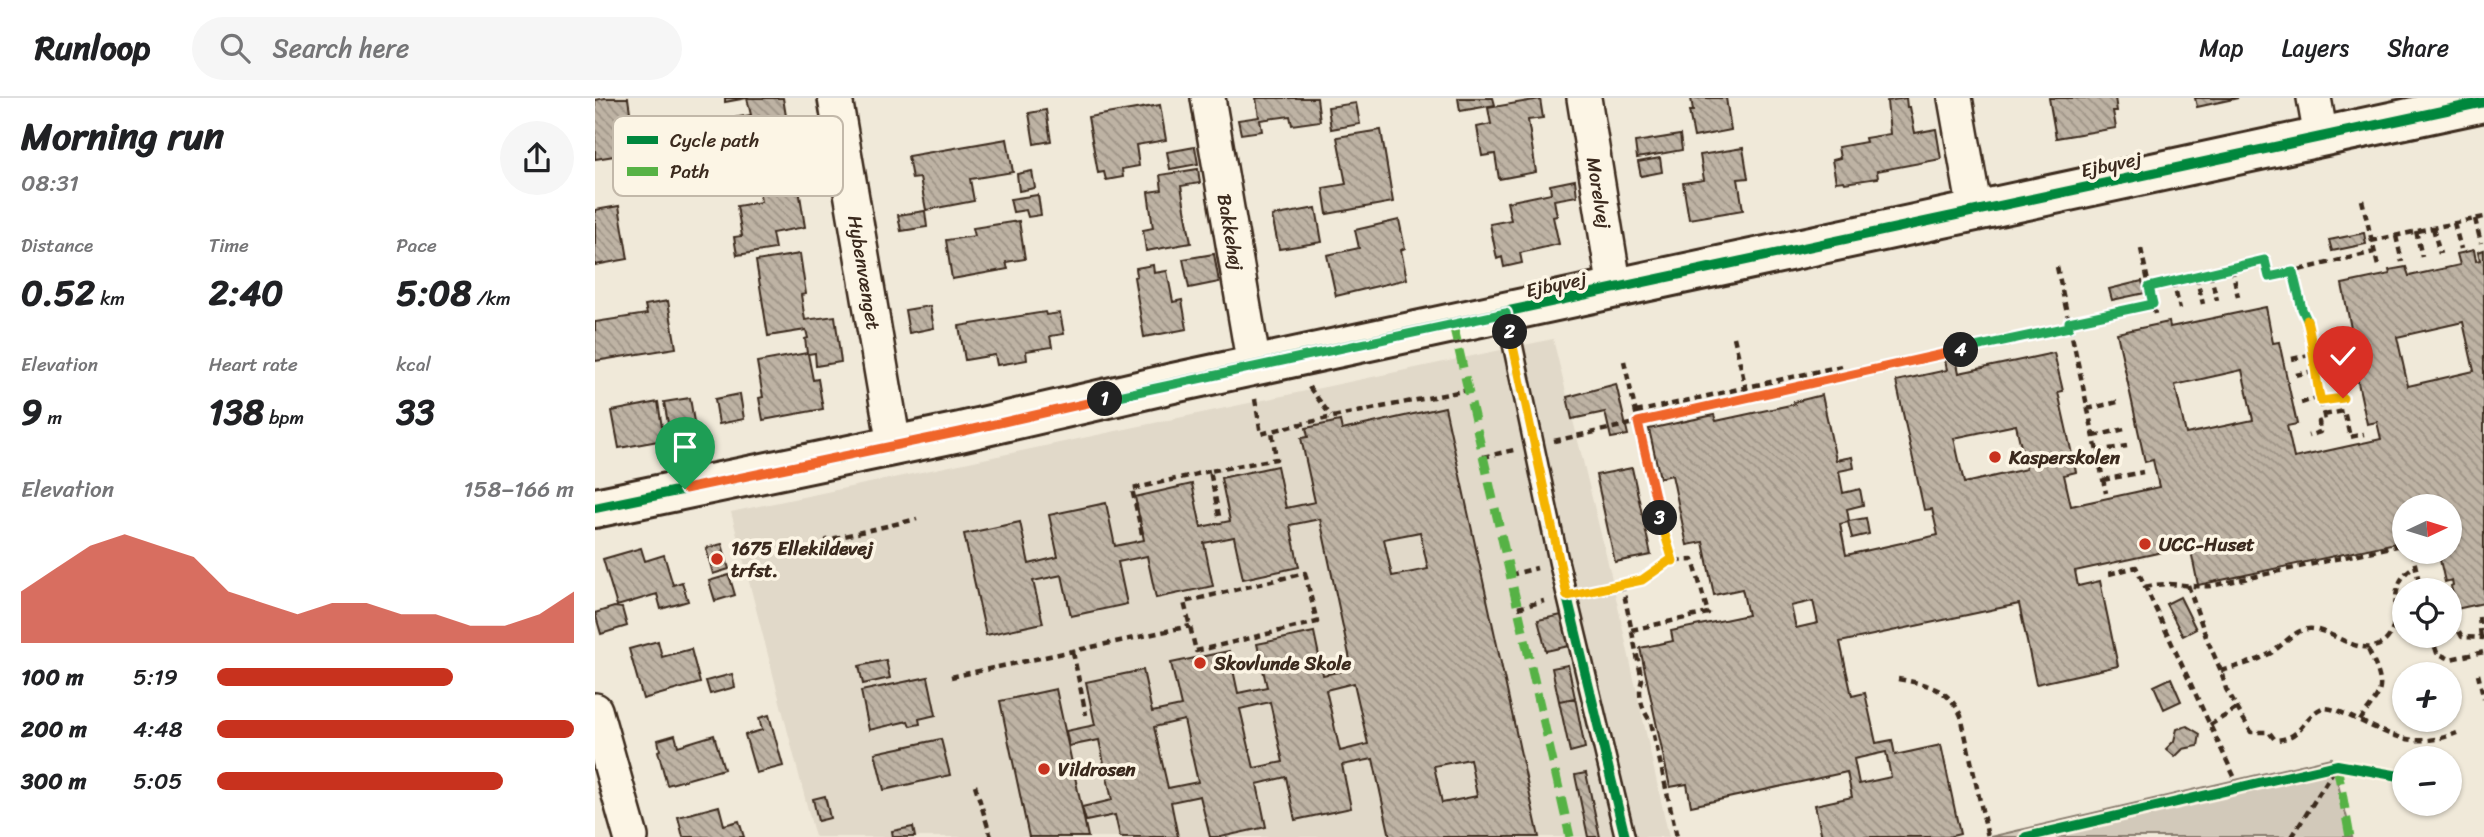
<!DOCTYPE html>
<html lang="en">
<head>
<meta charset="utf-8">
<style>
	body { margin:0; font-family:Sriracha,sans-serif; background:#f6f6f6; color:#202124; height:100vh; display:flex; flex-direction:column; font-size:26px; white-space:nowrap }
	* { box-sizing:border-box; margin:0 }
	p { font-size:23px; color:#757577 }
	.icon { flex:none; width:38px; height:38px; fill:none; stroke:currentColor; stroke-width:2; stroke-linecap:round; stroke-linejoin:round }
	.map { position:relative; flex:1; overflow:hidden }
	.sheet { display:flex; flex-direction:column; background:#fff; width:595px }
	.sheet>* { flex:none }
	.needle { width:46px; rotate:86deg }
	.controls { position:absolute; left:1797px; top:396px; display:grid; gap:14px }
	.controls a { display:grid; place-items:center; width:70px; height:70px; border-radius:50%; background:#fff; box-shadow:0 2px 5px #0004; font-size:35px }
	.pin { position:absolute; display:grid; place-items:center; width:60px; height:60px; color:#fff; margin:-72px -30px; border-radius:50% 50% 50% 0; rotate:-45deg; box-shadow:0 0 7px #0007 }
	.pin .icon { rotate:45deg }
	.km { position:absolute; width:35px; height:35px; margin:-18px; border-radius:50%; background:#222; color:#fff; font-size:19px; line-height:35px; text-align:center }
	.round { display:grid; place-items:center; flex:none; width:74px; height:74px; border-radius:37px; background:#f6f6f6 }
	.overview { display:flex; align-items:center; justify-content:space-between; height:119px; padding:0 21px }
	h1 { font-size:38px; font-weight:800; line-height:52px }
	.figures { display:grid; grid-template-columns:repeat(3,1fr); gap:10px; height:119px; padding:7px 21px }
	.figures div { display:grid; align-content:center }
	.figures b { font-size:35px; font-weight:800 }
	.figures small { font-size:19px; font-weight:400 }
	.figures p { font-size:19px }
	.chart { height:196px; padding:14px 21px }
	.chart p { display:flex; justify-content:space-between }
	.chart svg { width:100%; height:126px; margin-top:7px; fill:#c8321e; opacity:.7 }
	ul { padding:0 21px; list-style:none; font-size:23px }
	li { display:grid; grid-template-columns:112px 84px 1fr; align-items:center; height:52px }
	li i { height:18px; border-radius:9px; background:#c8321e }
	header { display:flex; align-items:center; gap:42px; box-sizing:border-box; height:98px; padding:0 35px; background:#fff; border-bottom:2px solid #e0e0e0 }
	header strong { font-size:33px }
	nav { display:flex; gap:38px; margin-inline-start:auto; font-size:24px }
	.search { width:490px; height:63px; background:#f6f6f6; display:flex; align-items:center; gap:18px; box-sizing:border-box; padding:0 24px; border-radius:38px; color:#757577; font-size:26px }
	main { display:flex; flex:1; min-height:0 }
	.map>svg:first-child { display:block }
</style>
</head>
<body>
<header>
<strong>Runloop</strong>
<div class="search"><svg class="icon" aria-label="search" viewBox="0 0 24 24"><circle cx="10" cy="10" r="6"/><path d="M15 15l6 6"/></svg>Search here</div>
<nav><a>Map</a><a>Layers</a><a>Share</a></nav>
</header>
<main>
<section class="sheet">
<div class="overview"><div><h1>Morning run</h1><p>08:31</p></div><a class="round"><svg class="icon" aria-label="share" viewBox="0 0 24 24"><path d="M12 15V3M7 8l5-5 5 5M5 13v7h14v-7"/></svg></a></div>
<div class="figures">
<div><p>Distance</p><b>0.52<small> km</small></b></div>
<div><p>Time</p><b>2:40</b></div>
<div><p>Pace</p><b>5:08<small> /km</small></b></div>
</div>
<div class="figures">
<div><p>Elevation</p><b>9<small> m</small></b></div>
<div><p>Heart rate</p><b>138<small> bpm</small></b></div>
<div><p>kcal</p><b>33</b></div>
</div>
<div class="chart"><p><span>Elevation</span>158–166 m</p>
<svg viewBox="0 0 160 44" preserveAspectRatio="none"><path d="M0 44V26L10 18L20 10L30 6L40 10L50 14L60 26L70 30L80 34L90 30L100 30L110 34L120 34L130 38L140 38L150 34L160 26V44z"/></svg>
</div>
<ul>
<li><b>100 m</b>5:19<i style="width:66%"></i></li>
<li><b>200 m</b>4:48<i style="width:100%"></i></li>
<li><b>300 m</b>5:05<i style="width:80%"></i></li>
</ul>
</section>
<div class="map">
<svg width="1889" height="739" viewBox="0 0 1889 739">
	<defs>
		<pattern id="building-back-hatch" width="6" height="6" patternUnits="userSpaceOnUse" patternTransform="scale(1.75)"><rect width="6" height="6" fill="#beb3a4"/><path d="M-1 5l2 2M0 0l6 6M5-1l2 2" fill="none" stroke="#9c9285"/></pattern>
	</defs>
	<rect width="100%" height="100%" fill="#f0e9d9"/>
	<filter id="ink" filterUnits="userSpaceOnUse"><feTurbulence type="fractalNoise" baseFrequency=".0143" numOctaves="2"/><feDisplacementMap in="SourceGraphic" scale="14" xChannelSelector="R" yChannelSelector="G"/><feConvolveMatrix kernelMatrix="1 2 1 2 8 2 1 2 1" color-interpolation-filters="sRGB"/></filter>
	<g filter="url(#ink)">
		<path fill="#e1d9c9" d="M958 241 1016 477 1074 739H220L136 414Z"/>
		<path fill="#d2c9ba" stroke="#867a6c" stroke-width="2" d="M1736 660 1757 739H1395Z"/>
		<path fill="url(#building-back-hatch)" stroke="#3b2a1e" stroke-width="2" fill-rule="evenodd" d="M10 0H33L36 21 21 23 26 57 0 61V2Z
			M130 0H188L195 42 161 48 163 61 128 66 119 23 156 17 152 0 130 4Z
			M661 0H722L725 23 697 27 695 18 665 22 667 33 646 36 643 22 664 19Z
			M863 0H898L900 7 865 13Z
			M1096 0H1131L1136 32 1099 39 1094 13H1098Z
			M1311 0 1312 9H1315L1320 35 1341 31 1346 61 1282 73 1283 80 1250 85 1249 83 1241 84 1237 62 1245 60 1243 49 1271 44 1270 40 1295 36 1292 3Z
			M1454 0H1520L1522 13H1518L1521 30 1461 40Z
			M1600 0H1643L1602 9Z
			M945 1 948 20 933 22 941 74 904 81 900 56 887 58 882 29 896 26 893 10Z
			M761 5 765 26 736 31 733 9Z
			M565 7 571 42 541 47 544 68 527 71 528 79 511 82 509 74 503 75 493 19Z
			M451 12 456 43 439 46 434 15Z
			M786 32 798 104 732 116 728 90 751 86 742 39Z
			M1085 37 1087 52 1042 60 1040 44Z
			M412 41 418 74 375 81 379 103 331 112 325 80 317 81 313 58Z
			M600 49 603 66 575 71 572 54Z
			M1148 50 1153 80 1143 81 1148 112 1094 121 1088 85 1109 82 1105 57Z
			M1065 60 1067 74 1046 78 1043 64Z
			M603 71 605 85 586 88 596 145 551 153 548 132 558 130 553 94 567 92 565 77Z
			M201 72 210 129 177 135 180 151 142 157 139 139 147 138 142 108 166 104 162 78Z
			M437 73 440 90 424 93 422 76Z
			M980 82 982 98 959 102 962 118 958 119 964 146 925 155 927 165 909 169 907 159 902 161 895 126 916 122 912 104 956 95 955 87Z
			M443 97 446 117 433 119 431 112 418 114 415 101Z
			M24 108 33 161 0 167V112Z
			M721 110 727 144 684 151 677 118Z
			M330 113 332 129 306 133 303 117Z
			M804 122 810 150 806 152 812 181 741 198 732 157 764 150 760 132Z
			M424 123 430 161 411 164 413 171 357 181 351 142 380 138 378 130Z
			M1769 135 1771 146 1737 153 1734 142Z
			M1879 152 1881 163 1885 162 1883 154 1889 152V505L1861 511 1856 488 1858 487 1857 482 1850 484 1843 453H1855V408H1810V443L1603 487 1595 448 1480 473 1483 488 1505 483 1523 568 1441 586 1424 506 1245 544 1257 598 1270 595 1281 645 1297 642 1300 657 1346 647 1365 736 1353 739H1227L1220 707 1257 699 1252 674 1096 708 1092 686 1075 689 1045 550 1078 543 1076 533 1153 517 1147 491 1119 497 1108 444 1092 447 1077 377 1065 380 1054 331 1119 317 1121 323 1200 306 1199 304 1227 297 1241 362 1257 359 1259 370 1244 373 1248 395 1265 391 1268 407 1252 411 1254 423 1271 420 1274 436 1257 440 1253 424 1245 426 1251 457 1343 437 1337 411 1329 412 1301 283 1352 272 1348 253 1359 250 1364 275 1459 255 1468 293 1463 294 1481 374 1469 377 1476 408 1564 389 1558 362 1550 364 1522 235 1574 224 1575 229 1671 209 1678 245 1684 244 1702 326 1692 328 1699 360 1786 341 1782 324 1772 326 1756 252 1747 254 1743 238 1757 235 1747 186 1795 176 1794 172 1811 169 1814 178 1865 167 1862 156ZM1868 224 1879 273 1813 288 1802 239ZM1647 272 1658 322 1591 336 1580 287ZM1421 327 1431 371 1369 385 1359 340ZM1218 503 1223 525 1201 530 1196 508ZM1291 654 1296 679 1264 686 1259 661Z
			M205 156 211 196 206 197 210 222 240 218 246 264 221 268 220 255 213 256 218 282 223 281 228 311 168 322 164 300 168 299 162 264 212 255 210 241 213 240 211 232 173 238 161 163Z
			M619 156 624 184 594 190 588 161Z
			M558 167 559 175 572 173 578 204 587 202 592 231 549 239 539 179 542 178 541 170Z
			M1547 183 1550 195 1517 202 1514 191Z
			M73 203 81 250 0 263V224L52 216 50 207Z
			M335 208 339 230 314 235 310 212Z
			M450 214 451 217 465 215 469 236 455 238 457 249 431 253 432 262 402 267 400 257 370 262 364 228Z
			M1021 286 1033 337 1016 340 1010 314 977 321 972 299Z
			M145 296 149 321 124 326 120 301Z
			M95 300 101 336 76 341 69 304Z
			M63 304 69 342 24 350 17 313Z
			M850 309 944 739H795L778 661 747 667 756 710 700 722 691 679 662 686 671 729 626 739H615L605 698 576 704 583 739H525L520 717 491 723 487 709 517 702 504 642 474 648 471 633 500 627 491 584 548 572 557 614 586 608 576 565 634 553 643 595 672 589 662 546 719 534 728 577 757 571 725 421 695 427 704 469 648 481 639 439 609 445 618 488 561 500 552 458 523 464 532 506 476 518 467 477 438 483 448 525 391 537 369 436 425 424 434 466 463 459 454 417 511 405 520 448 549 442 540 399 597 386 606 429 635 423 626 380 682 368 691 410 720 404 706 340 713 339 711 330 745 323 747 332ZM825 434 833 471 797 478 789 441ZM759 585 773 646 745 653 731 592ZM675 604 688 664 659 670 645 611ZM589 622 603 684 573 690 559 629ZM875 661 882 698 847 705 839 668Z
			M1037 370 1056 457 1020 464 1001 377Z
			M127 446 134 471 118 476 111 450Z
			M46 450 50 463 69 457 78 487 87 484 93 503 66 511 62 496 22 508 8 461Z
			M134 477 140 497 120 503 114 483Z
			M1585 499 1601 531 1588 538 1571 506Z
			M19 509 27 510 32 528 6 536 0 515Z
			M967 517 974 548 951 553 943 522Z
			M63 543 67 559 96 551 105 585 48 601 34 551Z
			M291 562 295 580 268 586 264 568Z
			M973 567 980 600 964 603 957 570Z
			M137 576 140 589 115 596 111 583Z
			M333 579 341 617 324 621 325 626 315 628 313 623 274 632 266 593Z
			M1576 580 1586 603 1569 611 1559 588Z
			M461 591 493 739H434L405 603Z
			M980 600 990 650 975 654 964 603Z
			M174 617 188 668 161 675 150 637 167 632 164 620Z
			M1592 628 1605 636 1603 648 1588 651 1580 659 1571 651 1579 643 1582 631Z
			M80 637 83 648 119 637 129 671 72 687 63 653 65 652 63 642Z
			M346 641 355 677 289 692 280 655Z
			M991 675 1005 739H993L980 677Z
			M230 698 235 720 223 723 218 701Z
			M124 708 129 727 144 723 149 739H88L83 719Z
			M318 729 320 739H298L297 733Z"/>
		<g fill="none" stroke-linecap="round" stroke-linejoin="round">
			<defs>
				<path id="service" d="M911 215 964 465 1030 739"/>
				<g id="minor">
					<path id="s1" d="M240 0 299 347"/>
					<path id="s2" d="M613 0 659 268"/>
					<path id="s3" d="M989 0 1020 191"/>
					<path d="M1360 0 1380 113"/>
					<path d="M1719 0 1726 39"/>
					<path d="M0 612 36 739"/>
				</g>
				<path id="tertiary" d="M0 410 365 334 578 285 1889 4"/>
			</defs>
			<use href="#service" stroke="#3b2a1e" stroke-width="23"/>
			<use href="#minor" stroke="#3b2a1e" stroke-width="38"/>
			<use href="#tertiary" stroke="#3b2a1e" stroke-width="44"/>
			<path stroke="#3b2a1e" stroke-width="4.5" stroke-dasharray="7 5" stroke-linecap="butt" d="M1767 102 1783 168
				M1880 121 1886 145
				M1859 125 1866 151
				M1838 130 1845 156
				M1821 133 1827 159
				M1801 138 1807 164
				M1776 143 1889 119
				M1546 151 1560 216
				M1462 169 1511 395
				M1637 170 1643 199
				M1698 174 1717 243 1720 280 1730 322 1724 324 1725 334 1713 338
				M1615 175 1622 202
				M1601 178 1608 206
				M1578 183 1585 211
				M1554 189 1670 162 1674 179 1779 154
				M1473 224 1558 206
				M1139 239 1153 300
				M1697 261 1739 251
				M1029 263 1066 424 1078 463
				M1701 277 1743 267
				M714 289 736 318
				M660 301 666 336 677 333
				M1725 303 1748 300
				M1706 305 1725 299
				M1492 311 1523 304
				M1041 314 1251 267
				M1729 317 1749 313 1755 339 1769 336
				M1499 338 1530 331
				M959 343 1474 229
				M1502 353 1532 348
				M888 359 919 352
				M1508 382 1548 374
				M624 418 615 373 681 361 677 333C742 317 808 305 873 292
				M547 436 537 391 615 373
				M1817 453 1826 492
				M202 458 234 450 232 442 322 421
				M710 475 722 524 601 553 589 504Z
				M1514 476 1541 469 1645 691
				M915 477 942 470
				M1027 486 1047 582C1042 596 1047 612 1056 624L1082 739
				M1593 487 1611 539 1626 573 1631 591 1656 634H1674L1680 642C1708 641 1706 620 1727 610 1741 610 1751 617 1763 622 1801 640 1822 650 1862 635
				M1550 489C1578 482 1590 490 1616 488L1810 446
				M992 494 1047 482 1074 463 1098 462 1113 515 1036 532
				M923 510 949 503
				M1884 519 1886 540
				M1858 523 1867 539 1889 540
				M1836 537 1842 555 1855 561 1889 554
				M478 554 491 617
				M1626 573C1642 568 1658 565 1672 557 1688 550 1698 529 1718 531 1739 533 1767 561 1789 544 1811 526 1787 487 1820 468
				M1883 576 1889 601
				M356 579 595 528
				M1303 581C1331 586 1354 590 1366 618L1393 739
				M1765 623C1770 614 1781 603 1784 594 1789 581 1777 561 1772 549
				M1615 627 1641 611
				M380 687 396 739
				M1697 739 1742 667"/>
			<use href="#service" stroke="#fcf5e5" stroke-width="18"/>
			<use href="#minor" stroke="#fcf5e5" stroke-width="33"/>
			<use href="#tertiary" stroke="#fcf5e5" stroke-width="38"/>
			<path stroke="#57b245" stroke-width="9" stroke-dasharray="18 9" stroke-linecap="butt" d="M858 226 975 739
				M1742 667 1755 739"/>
			<defs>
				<path id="cycleway" d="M911 215 964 465 1030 739
					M0 410 365 334 578 285 1889 4
					M1431 739 1742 667 1810 679"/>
			</defs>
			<use href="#cycleway" stroke="#fcf5e5" stroke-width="15"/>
			<use href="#cycleway" stroke="#00873e" stroke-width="10"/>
		</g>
	</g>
	<g fill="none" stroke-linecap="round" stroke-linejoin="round" filter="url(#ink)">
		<defs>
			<path id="split-1" d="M90 391 365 334 510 301"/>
			<path id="split-2" d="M510 301 911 215 915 234"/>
			<path id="split-3" d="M915 234 972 498 1047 482 1074 463H1078L1065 420"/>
			<path id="split-4" d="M1065 420 1043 324 1366 252"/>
			<path id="split-5" d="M1366 252 1474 229V224L1558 206 1554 189 1670 162 1674 179 1698 174 1707 211 1712 222"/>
			<path id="split-6" d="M1712 222C1719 248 1719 276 1726 303L1748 300"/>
		</defs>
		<use href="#split-1" stroke="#fff" stroke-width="14"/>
		<use href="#split-2" stroke="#fff" stroke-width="14"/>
		<use href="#split-3" stroke="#fff" stroke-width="14"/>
		<use href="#split-4" stroke="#fff" stroke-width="14"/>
		<use href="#split-5" stroke="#fff" stroke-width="14"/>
		<use href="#split-6" stroke="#fff" stroke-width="14"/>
		<use href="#split-1" stroke="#f0652b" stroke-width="9"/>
		<use href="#split-2" stroke="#22a559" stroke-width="9"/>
		<use href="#split-3" stroke="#f5b400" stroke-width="9"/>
		<use href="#split-4" stroke="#f0652b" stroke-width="9"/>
		<use href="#split-5" stroke="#22a559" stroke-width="9"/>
		<use href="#split-6" stroke="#f5b400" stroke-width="9"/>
	</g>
	<g fill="#c8321e" stroke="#fcf5e5" stroke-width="2.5">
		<circle cx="1400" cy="359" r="7"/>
		<circle cx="1550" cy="446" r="7"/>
		<circle cx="122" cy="461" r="7"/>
		<circle cx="605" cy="565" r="7"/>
		<circle cx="449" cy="671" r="7"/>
	</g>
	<g text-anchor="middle" stroke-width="7" stroke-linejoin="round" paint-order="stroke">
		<g font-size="19" fill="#3b2a1e" stroke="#fcf5e5">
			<text transform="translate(1516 66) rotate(-12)" y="7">Ejbyvej</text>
			<text dy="7" stroke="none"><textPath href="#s3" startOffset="96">Morelvej</textPath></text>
			<text dy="7" stroke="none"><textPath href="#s2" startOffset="136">Bakkehøj</textPath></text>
			<text dy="7" stroke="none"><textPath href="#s1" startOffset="177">Hybenvænget</textPath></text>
			<text transform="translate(961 186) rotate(-12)" y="7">Ejbyvej</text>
		</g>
		<g font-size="19" font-weight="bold" fill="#3b2a1e" stroke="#fcf5e5" text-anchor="start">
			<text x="1414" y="366">Kasperskolen</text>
			<text x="1564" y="453">UCC-Huset</text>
			<text x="136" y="457">1675 Ellekildevej<tspan x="136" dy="22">trfst.</tspan></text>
			<text x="619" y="572">Skovlunde Skole</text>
			<text x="463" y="678">Vildrosen</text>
		</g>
	</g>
	<rect x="18" y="18" width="230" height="80" rx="10" fill="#fcf5e5" stroke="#c2b8a9" stroke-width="2"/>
	<rect x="32" y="38" width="31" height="8" fill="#00873e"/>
	<rect x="32" y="69" width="31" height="9" fill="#57b245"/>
	<g font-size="19" fill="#3b2a1e">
		<text x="75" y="49">Cycle path</text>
		<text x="75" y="80">Path</text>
	</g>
</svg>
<div class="controls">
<a><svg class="needle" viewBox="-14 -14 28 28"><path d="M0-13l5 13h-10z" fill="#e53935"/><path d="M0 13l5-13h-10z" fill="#757577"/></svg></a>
<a><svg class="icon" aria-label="locate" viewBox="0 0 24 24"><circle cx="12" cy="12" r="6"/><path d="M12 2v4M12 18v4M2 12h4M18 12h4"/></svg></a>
<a>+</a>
<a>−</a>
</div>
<div class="pin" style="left:90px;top:391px;background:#1e9e55"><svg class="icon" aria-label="arrive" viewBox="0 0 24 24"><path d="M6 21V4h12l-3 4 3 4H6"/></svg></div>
<div class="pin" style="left:1748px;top:300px;background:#d93025"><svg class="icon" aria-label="check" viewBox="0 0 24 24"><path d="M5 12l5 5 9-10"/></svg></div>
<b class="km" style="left:510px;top:301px">1</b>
<b class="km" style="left:915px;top:234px">2</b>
<b class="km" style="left:1065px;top:420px">3</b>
<b class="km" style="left:1366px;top:252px">4</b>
</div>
</main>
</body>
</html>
